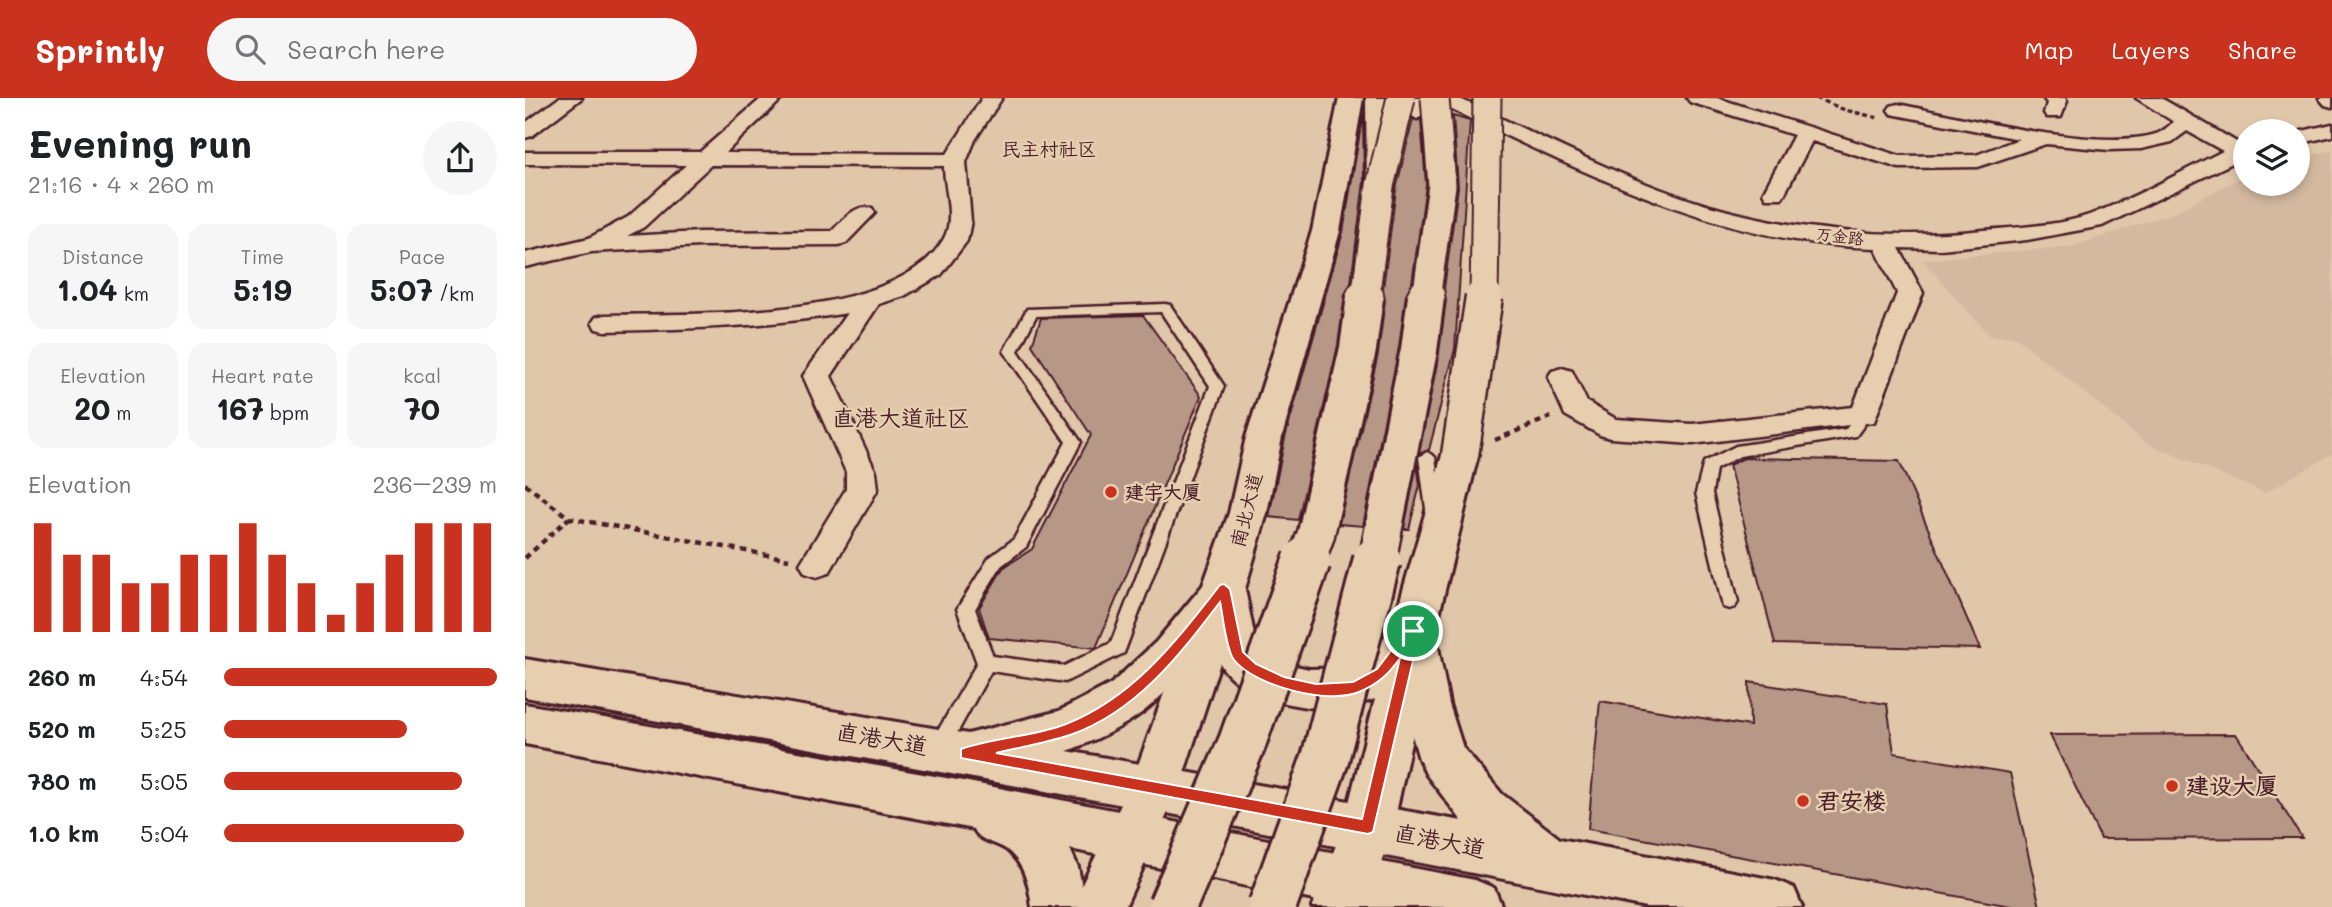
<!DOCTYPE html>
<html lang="en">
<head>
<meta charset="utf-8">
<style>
	body { margin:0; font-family:Mali,"LXGW WenKai TC",sans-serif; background:#f6f6f6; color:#202124; height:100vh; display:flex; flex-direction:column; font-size:26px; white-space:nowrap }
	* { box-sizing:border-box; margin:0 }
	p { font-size:23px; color:#757577 }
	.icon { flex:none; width:38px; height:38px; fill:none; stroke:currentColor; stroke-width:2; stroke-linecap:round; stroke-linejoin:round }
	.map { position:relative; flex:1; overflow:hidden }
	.panel { display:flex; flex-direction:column; background:#fff; width:525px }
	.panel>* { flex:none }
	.buttons { position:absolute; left:1708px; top:21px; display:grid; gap:14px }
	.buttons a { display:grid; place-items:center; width:77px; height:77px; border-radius:50%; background:#fff; box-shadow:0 4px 10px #0003; font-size:35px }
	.pin { position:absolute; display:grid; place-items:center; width:60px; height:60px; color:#fff; margin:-30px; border:4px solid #fff; border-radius:50%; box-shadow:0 2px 7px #0007 }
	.round { display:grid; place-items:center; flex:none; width:74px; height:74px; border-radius:37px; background:#f6f6f6 }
	.headline { display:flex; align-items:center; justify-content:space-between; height:119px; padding:0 28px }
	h1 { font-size:38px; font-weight:700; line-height:52px }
	.figures { display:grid; grid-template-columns:repeat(3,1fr); gap:10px; height:119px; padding:7px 28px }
	.figures div { display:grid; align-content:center; border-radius:18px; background:#f6f6f6; text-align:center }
	.figures b { font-size:30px; font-weight:700 }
	.figures small { font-size:19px; font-weight:400 }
	.figures p { font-size:19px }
	.chart { height:196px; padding:14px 28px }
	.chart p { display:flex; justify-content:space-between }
	.chart svg { width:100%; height:126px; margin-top:7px; stroke:#c8321e; stroke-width:6 }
	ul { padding:0 28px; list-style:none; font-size:23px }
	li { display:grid; grid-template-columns:112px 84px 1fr; align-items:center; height:52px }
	li i { height:18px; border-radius:9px; background:#c8321e }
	header { display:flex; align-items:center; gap:42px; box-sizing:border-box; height:98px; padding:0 35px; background:#c8321e; color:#fff }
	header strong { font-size:33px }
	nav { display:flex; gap:38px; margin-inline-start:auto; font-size:24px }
	.search { width:490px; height:63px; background:#f6f6f6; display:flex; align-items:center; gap:18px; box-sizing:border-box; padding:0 24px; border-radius:38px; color:#757577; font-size:26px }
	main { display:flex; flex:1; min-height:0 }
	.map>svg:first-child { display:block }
</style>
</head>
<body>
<header>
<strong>Sprintly</strong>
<div class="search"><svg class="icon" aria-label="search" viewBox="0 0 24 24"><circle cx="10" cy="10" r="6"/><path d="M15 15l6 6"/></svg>Search here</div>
<nav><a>Map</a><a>Layers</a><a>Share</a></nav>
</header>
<main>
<section class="panel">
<div class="headline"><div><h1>Evening run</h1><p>21:16 · 4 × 260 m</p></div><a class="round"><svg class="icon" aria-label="share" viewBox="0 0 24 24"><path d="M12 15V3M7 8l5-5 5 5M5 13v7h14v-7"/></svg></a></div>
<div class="figures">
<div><p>Distance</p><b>1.04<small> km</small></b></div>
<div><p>Time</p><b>5:19</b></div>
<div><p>Pace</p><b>5:07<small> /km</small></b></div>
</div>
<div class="figures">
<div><p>Elevation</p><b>20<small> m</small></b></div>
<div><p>Heart rate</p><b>167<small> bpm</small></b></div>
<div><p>kcal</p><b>70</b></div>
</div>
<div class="chart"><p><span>Elevation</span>236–239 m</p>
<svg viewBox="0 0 160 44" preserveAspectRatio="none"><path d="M5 44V6M15 44V17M25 44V17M35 44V27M45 44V27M55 44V17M65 44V17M75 44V6M85 44V17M95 44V27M105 44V38M115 44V27M125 44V17M135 44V6M145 44V6M155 44V6"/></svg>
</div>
<ul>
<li><b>260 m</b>4:54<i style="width:100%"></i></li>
<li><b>520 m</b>5:25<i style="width:67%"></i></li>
<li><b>780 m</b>5:05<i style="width:87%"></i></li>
<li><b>1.0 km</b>5:04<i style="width:88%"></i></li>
</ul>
</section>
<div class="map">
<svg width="1807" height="809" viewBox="0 0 1807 809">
	<rect width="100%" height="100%" fill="#e1c7aa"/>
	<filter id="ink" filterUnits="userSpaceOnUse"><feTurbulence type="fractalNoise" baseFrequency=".0143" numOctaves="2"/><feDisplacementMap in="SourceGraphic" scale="14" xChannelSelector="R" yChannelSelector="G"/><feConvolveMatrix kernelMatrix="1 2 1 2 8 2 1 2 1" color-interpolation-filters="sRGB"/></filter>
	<g filter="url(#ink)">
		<path fill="#d4b9a0" d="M1807 52V356L1740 395 1621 345 1491 239 1465 238 1397 162 1549 148 1650 114 1720 77V86H1773V60Z"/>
		<path fill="#b79887" stroke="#4a1f2b" stroke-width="2" d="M838 16 839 84 826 185 820 196 813 247 773 422 744 419 760 340 818 134Z
			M928 18 945 23 930 251 904 352 894 356 914 255 921 202 919 190 933 89Z
			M888 21 896 22 901 87 887 185 881 196 874 249 838 428 814 426 853 256 860 202 858 190 871 91Z
			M618 217 676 298 571 550 464 540 454 510 478 470 507 451 566 337 507 247 516 220Z
			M1219 360 1374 363 1455 551 1250 546 1204 367Z
			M892 366 895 387 884 431H879Z
			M1224 584 1362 606 1369 655 1485 675 1515 809H1491L1063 731 1075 603 1225 628Z
			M1711 636 1777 740 1576 741 1525 637Z"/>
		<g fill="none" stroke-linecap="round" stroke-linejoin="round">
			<defs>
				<path id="lane" d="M889 0H899L897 18 892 21 887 18Z
					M640 206 645 207 699 288 599 555 540 584 466 573 420 657 413 660 406 657 403 651 406 645 452 565 432 511 464 460 489 441 541 344 479 253 502 211ZM636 214 685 288 586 545 539 568 468 558 450 511 476 468 501 449 556 344 493 253 511 218Z
					M1339 312 1346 317 1331 338 1215 358 1191 371 1187 395 1213 504 1210 509 1204 511 1198 509 1171 395 1179 364 1211 348 1321 331 1334 314Z
					M902 354 910 359 917 411 909 417 901 411 894 359Z"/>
				<path id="street" d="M34 0H57L7 38 0 40V25Z
					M237 0H258L200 55 422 56 457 0H477L450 42 441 64 446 123 442 143 416 177 379 198 354 206 306 278 351 374 353 391 304 475 292 479 280 475 275 466 321 391V374L278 278 322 215C241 229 161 231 80 233L71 231 67 225 71 219 80 217C165 215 370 224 418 142 431 121 419 91 419 68L186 67 119 129 102 138 175 134 307 133C319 122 329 106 347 110L350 115 321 145 313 147 175 148 66 154 0 169V155L64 140 103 119 161 67 0 66V54H175Z
					M907 0H933C1014 37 1096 81 1181 107 1271 133 1367 142 1459 132 1493 129 1532 128 1564 117 1608 101 1656 74 1698 53L1662 33 1647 44 1616 51 1584 52 1521 46 1453 69 1374 70 1287 43 1260 95 1257 100H1241L1238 95 1269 37 1165 4 1162 0H1192L1375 58 1451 57 1494 41 1366 16 1363 12 1366 8 1373 6C1437 19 1571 54 1631 36 1638 34 1643 28 1649 24L1611 0H1636L1715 46 1720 45V59L1577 128 1502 142 1416 151 1374 150 1398 195 1349 324 1167 346 1085 340 1075 337 1040 317 1023 279 1027 273 1037 270 1047 273 1062 304 1091 321 1167 326 1328 309 1372 195 1350 150C1192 146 1050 69 910 4Z
					M1518 0H1540L1542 3 1536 19H1522L1519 15 1522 5Z
					M1794 0H1807V9L1800 7Z
					M1807 26V38L1773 46V34Z"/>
				<path id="secondary" d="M814 0H838L815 133 757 339 742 415 720 491 731 547 758 565 784 571 825 570 845 558 868 527 917 357 922 348 935 344 948 348 953 357 910 533 868 729 841 809H787L818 729 850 601C836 606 822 610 807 610 774 612 711 597 695 565L654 690 600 809H546L607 684 704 415 721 339 787 133Z"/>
				<path id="primary" d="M699 475 714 480 720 491C699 530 654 585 619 613 600 628 565 645 542 653L937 723 901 676 894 661 878 606 866 533 873 521 888 516 903 521 910 533 924 606 938 650 977 696 1035 741 1250 782 1269 790 1277 809H1121L626 712 0 599V561L443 636 534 613 586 586 631 544 684 480Z
					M0 606 438 683 950 782 969 790 977 809H822L545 751 553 769 561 809H507C504 787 500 767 482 752 472 744 454 744 449 731L0 646Z"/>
				<path id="highway" d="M841 0H865L868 88 864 94 855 96 846 94 842 88Z"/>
			</defs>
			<use href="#lane" stroke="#4a1f2b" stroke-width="5"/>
			<use href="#street" stroke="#4a1f2b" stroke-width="5"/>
			<use href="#secondary" stroke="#4a1f2b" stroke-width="6"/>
			<use href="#primary" stroke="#4a1f2b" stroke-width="6"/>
			<use href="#highway" stroke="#4a1f2b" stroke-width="6"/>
			<path stroke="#4a1f2b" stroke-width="3.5" stroke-dasharray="5 3.5" stroke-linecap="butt" d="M1291 0 1320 12 1354 20"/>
			<path stroke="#4a1f2b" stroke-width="4.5" stroke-dasharray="6 5" stroke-linecap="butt" d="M970 342 1026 319
				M0 386 44 420 264 461
				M0 460 44 420"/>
			<use href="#lane" fill="#e7ceaf" fill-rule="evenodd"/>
			<use href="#street" fill="#e7ceaf" fill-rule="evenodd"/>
			<use href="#secondary" fill="#e7ceaf" fill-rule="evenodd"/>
			<use href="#primary" fill="#e7ceaf" fill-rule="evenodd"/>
			<use href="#highway" fill="#e7ceaf" fill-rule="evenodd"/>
			<defs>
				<path id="secondary-bridge-far1" d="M959 201 962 0"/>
				<path id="secondary-bridge" d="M935 357 959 199"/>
				<path id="highway-bridge-far2" d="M840 201 855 88 876 0
					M901 201 917 87 910 0"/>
				<path id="highway-bridge-far1" d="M781 464 791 436 833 251 840 199
					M852 464 894 252 901 199"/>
				<path id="highway-bridge" d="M647 809 717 645 782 462
					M747 809 800 661 852 462"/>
			</defs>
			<use href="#secondary-bridge-far1" stroke="#4a1f2b" stroke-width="31" stroke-linecap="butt"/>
			<use href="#secondary-bridge" stroke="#4a1f2b" stroke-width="41" stroke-linecap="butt"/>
			<use href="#highway-bridge-far2" stroke="#4a1f2b" stroke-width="31" stroke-linecap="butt"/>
			<use href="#highway-bridge-far1" stroke="#4a1f2b" stroke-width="41" stroke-linecap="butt"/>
			<use href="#highway-bridge" stroke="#4a1f2b" stroke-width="52" stroke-linecap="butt"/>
			<use href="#secondary-bridge-far1" stroke="#e7ceaf" stroke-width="27"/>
			<use href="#secondary-bridge" stroke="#e7ceaf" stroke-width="36"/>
			<use href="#highway-bridge-far2" stroke="#e7ceaf" stroke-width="27"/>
			<use href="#highway-bridge-far1" stroke="#e7ceaf" stroke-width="36"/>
			<use href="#highway-bridge" stroke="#e7ceaf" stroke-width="46"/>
		</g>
	</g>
	<path fill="#c8321e" stroke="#fff" stroke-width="2" fill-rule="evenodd" d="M699 486 705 491 718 554 731 566 759 579 791 586 828 584 852 571 884 529H893L895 533 848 734 843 736 436 660V651C469 639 508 639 541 626 609 599 651 543 695 487ZM695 504C698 518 701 552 709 562 730 588 803 607 834 594 853 586 864 576 875 560L837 721 471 655C495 649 521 645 545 637 611 614 654 558 695 504Z"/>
	<g fill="#c8321e" stroke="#e7ceaf" stroke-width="2.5">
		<circle cx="586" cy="394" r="7"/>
		<circle cx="1647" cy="688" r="7"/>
		<circle cx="1278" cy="703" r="7"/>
	</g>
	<g text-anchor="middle" stroke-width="5" stroke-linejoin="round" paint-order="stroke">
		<g font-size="16" fill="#4a1f2b" stroke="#e7ceaf">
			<text transform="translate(1315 138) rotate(7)" y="6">万金路</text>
		</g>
		<g font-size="19" fill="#4a1f2b" stroke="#e7ceaf">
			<text x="524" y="58">民主村社区</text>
		</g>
		<g font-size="19" font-weight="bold" fill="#4a1f2b" stroke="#e7ceaf" text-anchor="start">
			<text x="600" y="401">建宇大厦</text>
		</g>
		<g font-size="19" fill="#4a1f2b" stroke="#e7ceaf">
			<text transform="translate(721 412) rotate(-76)" y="7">南北大道</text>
		</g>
		<g font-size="23" fill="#4a1f2b" stroke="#e7ceaf">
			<text x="376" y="328">直港大道社区</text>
		</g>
		<g font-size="23" fill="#4a1f2b" stroke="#e7ceaf">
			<text transform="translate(357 641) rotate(10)" y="8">直港大道</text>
			<text transform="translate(915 743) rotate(11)" y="8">直港大道</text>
		</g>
		<g font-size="23" font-weight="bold" fill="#4a1f2b" stroke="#e7ceaf" text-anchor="start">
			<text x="1661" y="696">建设大厦</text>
			<text x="1292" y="711">君安楼</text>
		</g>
	</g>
</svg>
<div class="buttons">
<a><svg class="icon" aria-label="layers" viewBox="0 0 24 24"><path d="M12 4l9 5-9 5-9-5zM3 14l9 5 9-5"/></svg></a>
</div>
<div class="pin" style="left:888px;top:533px;background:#1e9e55"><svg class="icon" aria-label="arrive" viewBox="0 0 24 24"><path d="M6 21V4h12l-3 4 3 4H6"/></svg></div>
</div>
</main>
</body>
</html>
